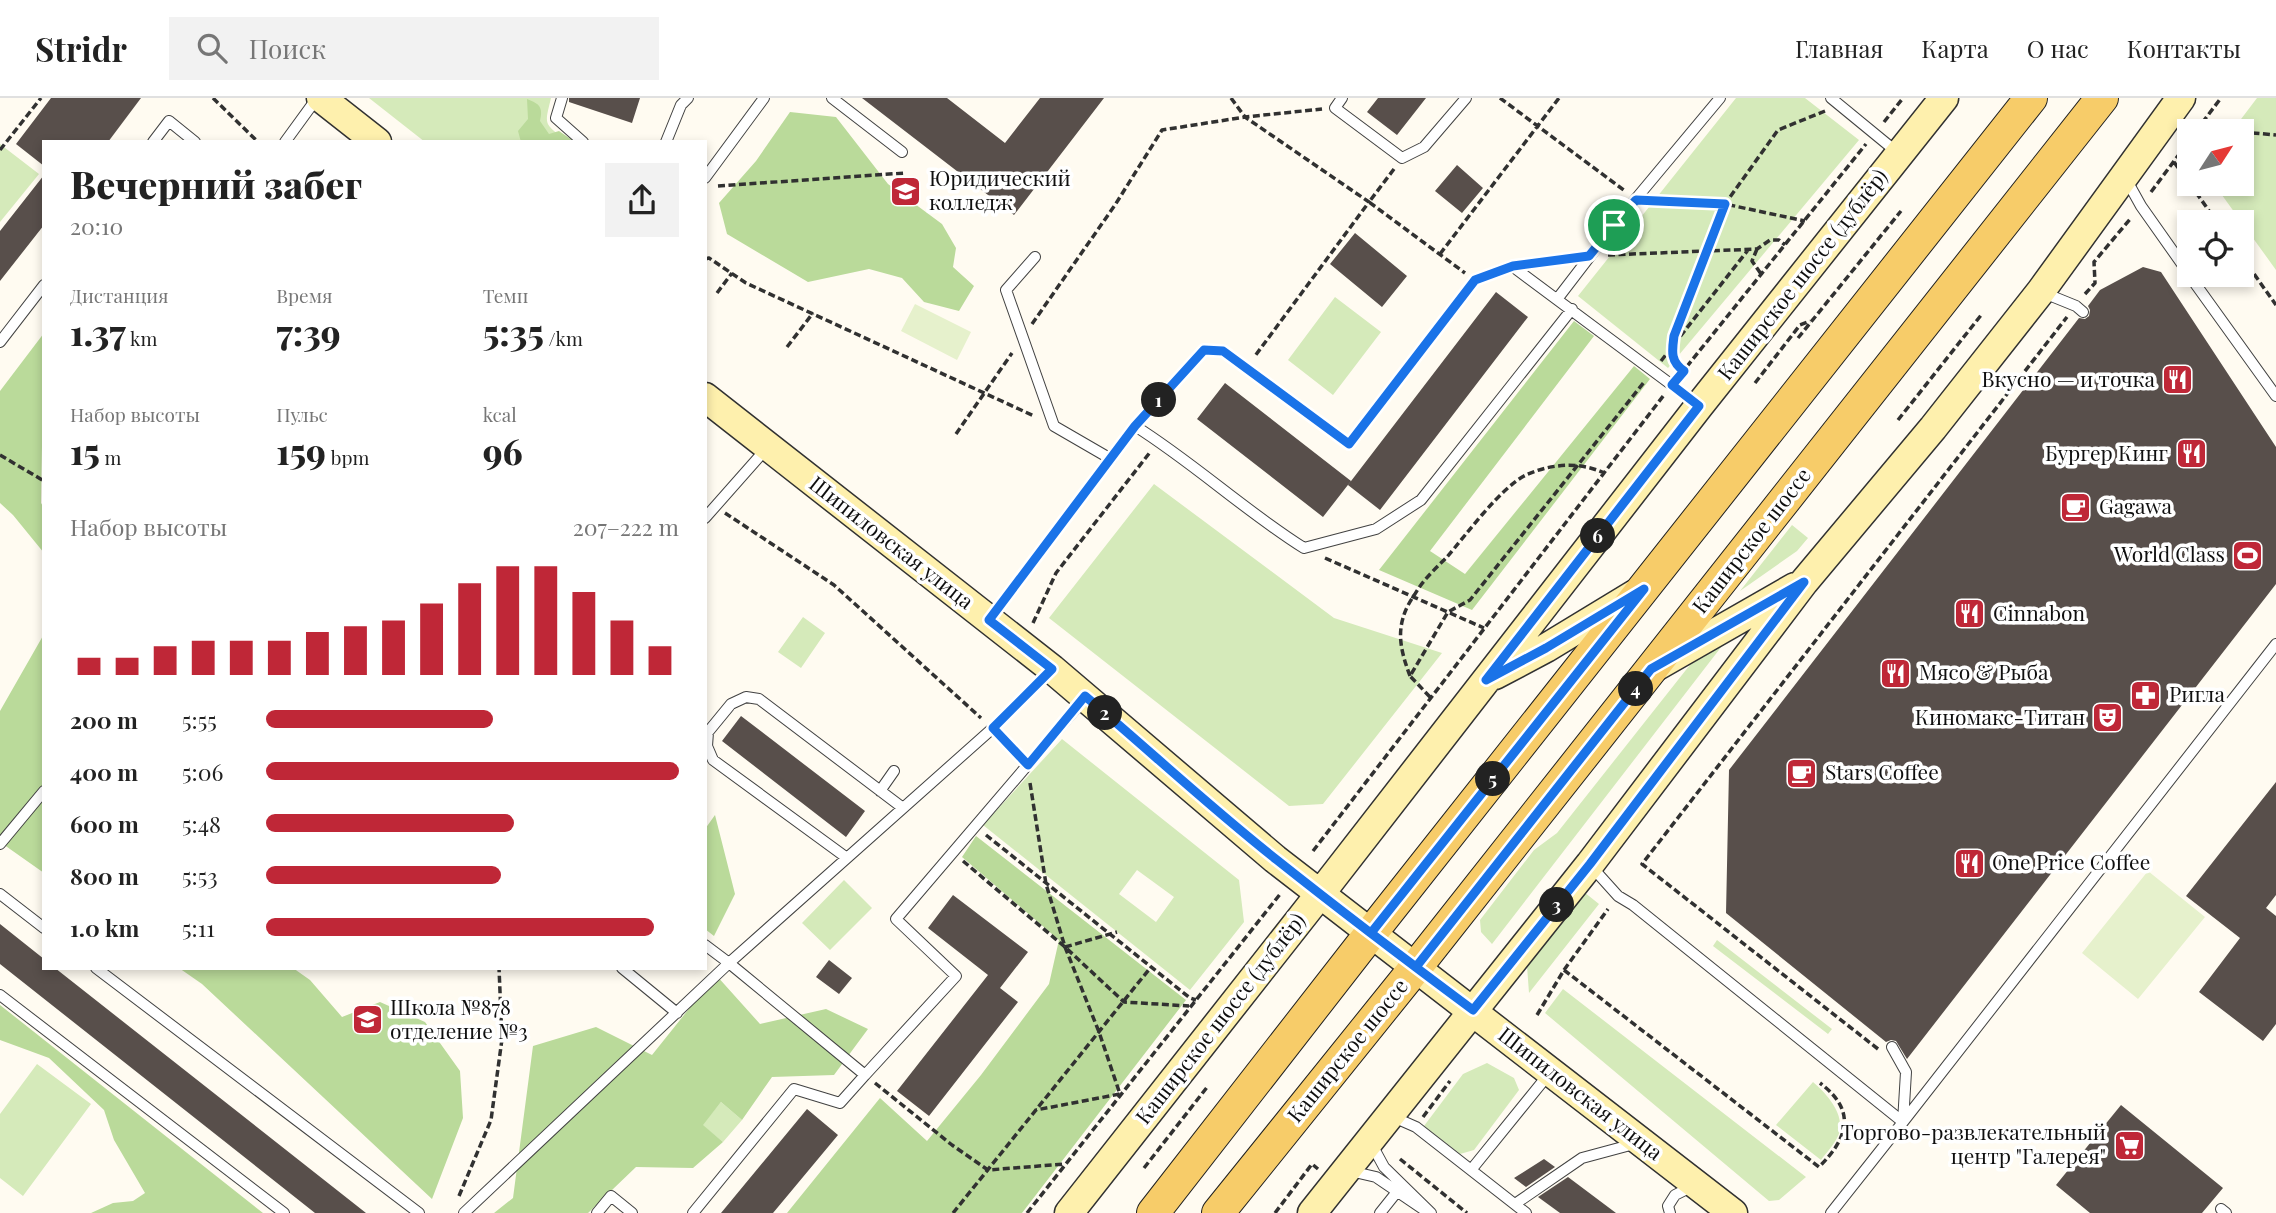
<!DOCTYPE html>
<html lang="ru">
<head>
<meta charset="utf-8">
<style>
	body { margin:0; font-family:"Playfair Display",serif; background:#f2f2f2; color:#222; height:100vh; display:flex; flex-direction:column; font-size:26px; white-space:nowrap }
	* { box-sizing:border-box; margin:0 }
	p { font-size:23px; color:#767676 }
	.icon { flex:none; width:38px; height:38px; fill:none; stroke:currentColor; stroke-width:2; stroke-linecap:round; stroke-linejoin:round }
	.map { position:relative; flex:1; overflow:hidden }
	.drawer { position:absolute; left:42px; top:42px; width:665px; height:830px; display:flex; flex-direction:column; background:#fff; border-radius:0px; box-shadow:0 4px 10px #0003 }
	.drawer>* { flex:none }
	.needle { width:46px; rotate:54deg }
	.controls { position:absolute; left:2177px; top:21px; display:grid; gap:14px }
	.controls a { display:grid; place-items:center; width:77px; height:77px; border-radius:0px; background:#fff; box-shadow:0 4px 10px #0003; font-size:35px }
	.pin { position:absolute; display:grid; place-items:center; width:60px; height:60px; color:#fff; margin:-30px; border:4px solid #fff; border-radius:50%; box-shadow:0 2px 7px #0007 }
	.km { position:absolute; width:35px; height:35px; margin:-18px; border-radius:50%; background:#222; color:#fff; font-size:19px; line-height:35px; text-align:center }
	.round { display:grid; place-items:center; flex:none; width:74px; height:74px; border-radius:0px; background:#f2f2f2 }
	.head { display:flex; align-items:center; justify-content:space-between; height:119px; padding:0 28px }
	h1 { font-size:38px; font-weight:800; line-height:52px }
	.metrics { display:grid; grid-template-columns:repeat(3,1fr); gap:10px; height:119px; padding:7px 28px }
	.metrics div { display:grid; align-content:center }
	.metrics b { font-size:35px; font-weight:800 }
	.metrics small { font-size:19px; font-weight:400 }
	.metrics p { font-size:19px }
	.chart { height:196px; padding:14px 28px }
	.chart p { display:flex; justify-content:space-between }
	.chart svg { width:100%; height:126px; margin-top:7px; stroke:#bf2737; stroke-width:6 }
	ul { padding:0 28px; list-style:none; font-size:23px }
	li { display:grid; grid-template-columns:112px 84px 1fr; align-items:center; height:52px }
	li i { height:18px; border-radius:9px; background:#bf2737 }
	header { display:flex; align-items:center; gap:42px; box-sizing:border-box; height:98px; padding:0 35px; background:#fff; border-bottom:2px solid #e0e0e0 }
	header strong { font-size:33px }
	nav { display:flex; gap:38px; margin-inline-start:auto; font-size:24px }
	.search { width:490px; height:63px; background:#f2f2f2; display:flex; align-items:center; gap:18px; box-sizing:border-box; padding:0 24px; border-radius:0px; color:#767676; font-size:26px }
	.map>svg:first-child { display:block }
</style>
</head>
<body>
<header>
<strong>Stridr</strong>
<div class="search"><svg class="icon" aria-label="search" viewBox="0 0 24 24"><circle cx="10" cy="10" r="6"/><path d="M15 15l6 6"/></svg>Поиск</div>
<nav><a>Главная</a><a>Карта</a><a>О нас</a><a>Контакты</a></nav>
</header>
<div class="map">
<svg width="2276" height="1115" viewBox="0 0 2276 1115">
	<rect width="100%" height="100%" fill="#fffbf1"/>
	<path fill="#d5eaba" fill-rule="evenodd" d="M369 0H551C544 29 544 24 567 44H425Z
		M1736 0H1805L1859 42 1668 270 1578 198Z
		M2257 0H2276V172L2214 86H2242V33H2232Z
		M0 46 39 76 0 124Z
		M1335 199 1381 234 1333 297 1288 262Z
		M1154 386 1334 520 1442 555 1323 706 1289 708 1049 520Z
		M1792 427 1808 440 1797 453 1740 493Z
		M803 519 825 535 801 570 778 554Z
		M1732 535 1492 846 1481 834 1480 822 1534 752 1557 735 1693 563Z
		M1062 641 1239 782 1244 824 1190 892 983 727ZM1137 772 1174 799 1156 824 1119 796Z
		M844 782 872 810 830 852 802 825Z
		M1584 794 1599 806 1529 895 1527 868Z
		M1717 842 1832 931 1828 936 1713 848Z
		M1563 891 1806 1079 1779 1102 1769 1103 1545 915Z
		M1487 965 1514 980 1519 992 1474 1052 1460 1056 1424 1028 1463 976Z
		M37 966 91 1006 23 1098 0 1080V1016Z
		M1813 984C1827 996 1847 1018 1838 1038 1834 1047 1826 1055 1821 1062L1776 1027Z
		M721 1004 742 1022 723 1044 702 1027Z"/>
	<path fill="#bada9a" d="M527 1C540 6 543 9 540 23L549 36 559 33 575 44H521L518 33 528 21Z
		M790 14 836 19 888 86 942 126 956 150 953 169 974 188 959 213 924 204 902 180 869 171 808 184 727 136 719 105 756 63Z
		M1574 223 1594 238 1430 453 1465 476 1634 268 1650 281 1472 512 1379 472Z
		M44 235 41 405 44 410V455L13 417 0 405V293Z
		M44 536V775L0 744V613Z
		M715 717 735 796 714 838 705 831V731Z
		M976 738 1186 902 1022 1115H787L880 1000 927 1043 981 977 1049 886 1059 842 962 759Z
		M179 870H293L310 882 342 919 380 904 425 924 460 973 463 1020 432 1101 202 886Z
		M716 877 760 926 826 911 868 931 834 977 772 979 742 1022 721 1004 703 1027 723 1044 693 1070 636 1069 588 1115H494L513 1100 533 948 596 929 652 957Z
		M0 907 263 1115H91L113 1105 133 1103 145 1095 114 1042 104 1012 49 960 0 942Z"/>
	<path fill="#e6f1cc" d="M915 206 971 234 957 262 901 233Z
		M2148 773 2205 819 2138 901 2082 855Z"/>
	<path fill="#584f4b" d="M51 0H141L108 44H44V68L16 46Z
		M569 0H640L632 25 569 4Z
		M862 0H947L1005 45 1040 0H1104L1014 117Z
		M1378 0H1426L1397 37 1367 14Z
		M1457 67 1483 90 1462 115 1435 93Z
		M44 77V127L0 183V133Z
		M1355 135 1407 178 1382 209 1330 166Z
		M2143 169 2161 174 2276 349V486L1907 961 1896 943 1891 942 1886 944 1726 815 1729 672 2079 220 2085 221 2089 218 2090 212 2088 208 2100 192Z
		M1496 194 1528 219 1380 412 1348 387Z
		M1225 285 1351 383 1323 419 1197 321Z
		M741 618 865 713 846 739 722 643Z
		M2276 684V797L2266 810 2276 818V926L2263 943 2199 894 2240 840 2186 798Z
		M953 797 1028 854 1000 890 1018 904 929 1018 897 993 988 877 928 830Z
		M0 826 44 861V870H55L366 1115H315L0 866Z
		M829 862 852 880 839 896 816 879Z
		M2121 1007 2223 1090 2202 1115H2090L2056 1087Z
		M807 1011 838 1037 773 1115H721Z
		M1544 1061 1555 1069 1526 1089 1514 1080Z
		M1568 1079 1616 1115H1560L1538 1099Z"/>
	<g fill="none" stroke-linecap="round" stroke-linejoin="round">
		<defs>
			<path id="service" d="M562 0 556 20 583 44
				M832 0 902 54
				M1342 0 1335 10 1402 60 1424 49 1466 0
				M1831 0 1898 55
				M153 44 169 23 195 44
				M285 44 317 0
				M666 44 681 7 688 0
				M705 80 764 0
				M2126 81 2141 108 2189 176
				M1035 159 1006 192 1054 328 1111 361
				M2189 177 2276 298
				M2044 195 2076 208 2083 214
				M1558 200 1614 127 1720 0
				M0 244 44 187
				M1135 328C1194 365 1245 413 1304 450L1376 431 1421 402 1572 211
				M705 420 766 351
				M990 521 1135 328 1204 252 1223 253 1349 346 1475 182 1512 168 1696 305
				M880 693 894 673
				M0 746 44 693
				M847 760 713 662 707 648 708 634 731 606 746 599 759 601 903 710
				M1591 768 1618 798 1633 807 1903 1024 2276 546
				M0 796 44 830
				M705 847 729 865 993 630 1051 572
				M96 870 419 1115
				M622 870 677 915
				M0 897 284 1115
				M1391 1018 1416 1029 1471 1072
				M1371 1045 1384 1069 1431 1115
				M1350 1073 1376 1079 1423 1111
				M1515 1106 1582 1060 1634 1046
				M2221 1111 2226 1115
				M464 1115 729 865 865 977 956 878 896 821 1083 602
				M597 1115 611 1098 632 1115
				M693 1115 794 991 840 1005 865 977
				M1380 1115 1396 1095
				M1526 1115 1471 1072 1548 977
				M1670 1115 1668 1108 1675 1097 1693 1088
				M1831 1115 1903 1024 1906 974 1892 949"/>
			<path id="secondary" d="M321 0 377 44
				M705 299 1052 571 1275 761 1733 1115
				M1657 568 1795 489
				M1495 577 1546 550 1635 496
				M1069 1115 1320 796 1699 308 1944 0
				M1312 1115 1590 766 1804 484 1933 330 2041 193 2181 0"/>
			<path id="primary" d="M1153 1115 1371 835 2031 0
				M1218 1115 1416 869 2102 0"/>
		</defs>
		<use href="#service" stroke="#424242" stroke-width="12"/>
		<use href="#secondary" stroke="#313131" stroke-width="31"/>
		<use href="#primary" stroke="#202020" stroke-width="34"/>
		<path stroke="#313131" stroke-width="3.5" stroke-dasharray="7 3.5" stroke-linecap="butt" d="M213 0 258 44
			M1231 0 1245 19 1369 104 1255 258
			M1500 0 1625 93
			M1884 24 1903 0
			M2196 33 2221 0
			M2242 34 2276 37
			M0 52 41 0
			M2174 64 2189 85
			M1394 71 1369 104 1465 175
			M2190 86 2217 124
			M718 88 905 75
			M2151 94 2189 43
			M1655 102 1725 106 1805 123
			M1757 151 1752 163 1761 176
			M1440 156 1559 0
			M1608 157 1757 151 1770 142H1779L1785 147
			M2242 159 2276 207
			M705 161 709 160 746 185 1034 318
			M1531 165 1569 161
			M717 195 732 175
			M2085 196 2095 185 2094 164 2131 120
			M1032 226 1115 107 1162 32 1245 19 1322 11
			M1798 240 1901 113
			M787 249 813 215
			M1661 263 1748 152
			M1683 273C1670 263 1672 253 1674 238L1725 106 1778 32 1825 13
			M1680 277 1866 46
			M1755 285 1800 227 1810 223
			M1898 322 1982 216
			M956 336 1012 255
			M0 357 44 383
			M725 415 834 487 981 620
			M1325 460 1484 530
			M1033 525 1056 475 1151 353
			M1410 578C1403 559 1397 540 1403 520 1405 512 1410 503 1415 496 1423 482 1436 470 1447 459 1466 437 1501 389 1526 377 1550 366 1579 363 1604 375
			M1430 599 1410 578 1448 514 1470 502 1645 283
			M1002 639 1018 657
			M1030 685 1046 786 1065 849 1099 934 1120 996 1036 1012
			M986 737 1190 900 1196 902
			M1313 753 1664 297
			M963 763 1065 849 1124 904 1189 908
			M1065 849 1117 834
			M1564 872 1819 1069C1848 1040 1857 1013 1820 985
			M1537 917 1564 872 1608 811
			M1878 951 1642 766 2067 219
			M875 985 952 1047 988 1072 1065 1066
			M1423 1019 1450 983
			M1400 1061 1467 1115
			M1144 1070 1208 988
			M459 1098 491 1022 502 941 499 870
			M953 1115 1151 869
			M1027 1115 1281 795
			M1275 1115 1312 1066 1318 1071"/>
		<use href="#service" stroke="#fff" stroke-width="10"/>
		<use href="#secondary" stroke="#fef0ad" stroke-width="28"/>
		<use href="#primary" stroke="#f7cc69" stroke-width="32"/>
	</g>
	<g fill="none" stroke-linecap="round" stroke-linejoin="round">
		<defs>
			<path id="route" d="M1614 127 1589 158 1513 168 1475 182 1349 346 1223 253 1204 252 1135 328 989 522 1052 571 993 630 1028 667 1085 598C1149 652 1211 710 1277 762 1341 813 1407 863 1473 912L1590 766 1804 484 1651 571 1416 869 1371 835 1644 491 1546 550 1486 582 1699 308 1672 287 1684 273C1670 263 1672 253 1674 238L1725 106 1636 102 1614 127"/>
		</defs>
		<use href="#route" stroke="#fff" stroke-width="14"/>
		<use href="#route" stroke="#1a73e8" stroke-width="9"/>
	</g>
	<defs>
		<symbol id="university-square" viewBox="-11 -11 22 22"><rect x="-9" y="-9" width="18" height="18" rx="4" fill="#bf2737" stroke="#fff"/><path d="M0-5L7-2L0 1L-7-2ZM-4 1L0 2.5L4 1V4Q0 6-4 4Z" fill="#fff"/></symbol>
		<symbol id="restaurant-square" viewBox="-11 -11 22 22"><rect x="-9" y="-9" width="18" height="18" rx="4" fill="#bf2737" stroke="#fff"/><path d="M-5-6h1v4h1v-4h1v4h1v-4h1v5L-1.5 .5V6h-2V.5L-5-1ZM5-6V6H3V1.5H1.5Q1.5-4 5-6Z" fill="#fff"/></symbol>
		<symbol id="cafe-square" viewBox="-11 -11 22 22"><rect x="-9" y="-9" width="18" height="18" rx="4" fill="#bf2737" stroke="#fff"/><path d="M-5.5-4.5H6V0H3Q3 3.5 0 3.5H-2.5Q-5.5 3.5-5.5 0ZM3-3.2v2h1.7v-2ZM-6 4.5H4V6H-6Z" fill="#fff"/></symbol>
		<symbol id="stadium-square" viewBox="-11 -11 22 22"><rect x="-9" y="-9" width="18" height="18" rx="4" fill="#bf2737" stroke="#fff"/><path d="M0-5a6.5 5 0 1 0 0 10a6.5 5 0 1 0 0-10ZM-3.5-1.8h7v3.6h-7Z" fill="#fff"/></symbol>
		<symbol id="pharmacy-square" viewBox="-11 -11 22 22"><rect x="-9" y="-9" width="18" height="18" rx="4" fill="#bf2737" stroke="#fff"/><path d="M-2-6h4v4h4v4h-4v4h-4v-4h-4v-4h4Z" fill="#fff"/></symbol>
		<symbol id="theatre-square" viewBox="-11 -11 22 22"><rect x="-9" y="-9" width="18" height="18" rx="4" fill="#bf2737" stroke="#fff"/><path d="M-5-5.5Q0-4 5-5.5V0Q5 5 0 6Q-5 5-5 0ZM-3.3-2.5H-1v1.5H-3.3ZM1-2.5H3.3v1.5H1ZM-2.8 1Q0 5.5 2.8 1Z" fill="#fff"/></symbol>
		<symbol id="school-square" viewBox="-11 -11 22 22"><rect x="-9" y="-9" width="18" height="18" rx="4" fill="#bf2737" stroke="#fff"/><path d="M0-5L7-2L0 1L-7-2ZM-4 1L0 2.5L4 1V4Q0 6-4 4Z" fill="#fff"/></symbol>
		<symbol id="supermarket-square" viewBox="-11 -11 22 22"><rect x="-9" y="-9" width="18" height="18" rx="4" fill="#bf2737" stroke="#fff"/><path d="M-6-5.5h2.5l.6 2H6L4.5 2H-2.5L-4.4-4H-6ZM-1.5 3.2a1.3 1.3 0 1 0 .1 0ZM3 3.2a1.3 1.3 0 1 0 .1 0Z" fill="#fff"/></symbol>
	</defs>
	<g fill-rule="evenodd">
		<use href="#university-square" x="888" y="76" width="35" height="35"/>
		<use href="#restaurant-square" x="2160" y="264" width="35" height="35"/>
		<use href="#restaurant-square" x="2174" y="338" width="35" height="35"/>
		<use href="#cafe-square" x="2058" y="392" width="35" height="35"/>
		<use href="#stadium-square" x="2230" y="440" width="35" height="35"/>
		<use href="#restaurant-square" x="1952" y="498" width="35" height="35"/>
		<use href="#restaurant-square" x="1878" y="558" width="35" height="35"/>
		<use href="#pharmacy-square" x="2128" y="580" width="35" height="35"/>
		<use href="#theatre-square" x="2090" y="602" width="35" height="35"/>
		<use href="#cafe-square" x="1784" y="658" width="35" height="35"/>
		<use href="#restaurant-square" x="1952" y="748" width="35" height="35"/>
		<use href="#school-square" x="350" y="904" width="35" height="35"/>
		<use href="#supermarket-square" x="2112" y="1030" width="35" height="35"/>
	</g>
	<g text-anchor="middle" stroke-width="7" stroke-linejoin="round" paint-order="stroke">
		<g font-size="21" fill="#0f0f0f" stroke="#fff" text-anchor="start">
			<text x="929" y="88">Юридический<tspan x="929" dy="24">колледж</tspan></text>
			<text x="2155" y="289" text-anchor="end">Вкусно — и точка</text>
			<text x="2168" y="363" text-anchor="end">Бургер Кинг</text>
			<text x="2099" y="416">Gagawa</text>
			<text x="2225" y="464" text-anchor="end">World Class</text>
			<text x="1993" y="523">Cinnabon</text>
			<text x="1919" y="582">Мясо &amp; Рыба</text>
			<text x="2169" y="604">Ригла</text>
			<text x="2085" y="627" text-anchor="end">Киномакс-Титан</text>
			<text x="1825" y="682">Stars Coffee</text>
			<text x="1992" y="772">One Price Coffee</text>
			<text x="390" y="917">Школа №878<tspan x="390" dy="24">отделение №3</tspan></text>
			<text x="2106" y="1042" text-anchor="end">Торгово-развлекательный<tspan x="2106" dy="24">центр "Галерея"</tspan></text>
		</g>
		<g font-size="21" fill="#0f0f0f" stroke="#fff">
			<text transform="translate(1803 177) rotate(-52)" y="7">Каширское шоссе (дублёр)</text>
			<text transform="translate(1752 443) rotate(-52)" y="7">Каширское шоссе</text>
			<text transform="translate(891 445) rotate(38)" y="7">Шипиловская улица</text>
			<text transform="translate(1221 921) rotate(-52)" y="7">Каширское шоссе (дублёр)</text>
			<text transform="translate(1348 953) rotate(-51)" y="7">Каширское шоссе</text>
			<text transform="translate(1580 996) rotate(38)" y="7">Шипиловская улица</text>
		</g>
	</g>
</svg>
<div class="controls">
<a><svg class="needle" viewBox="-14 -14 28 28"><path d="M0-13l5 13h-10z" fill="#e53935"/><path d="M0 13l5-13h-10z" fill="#767676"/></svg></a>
<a><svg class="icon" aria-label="locate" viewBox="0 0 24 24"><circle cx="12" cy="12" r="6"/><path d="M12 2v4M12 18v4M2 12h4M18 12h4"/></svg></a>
</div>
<div class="pin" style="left:1614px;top:127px;background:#1e9e55"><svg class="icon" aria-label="arrive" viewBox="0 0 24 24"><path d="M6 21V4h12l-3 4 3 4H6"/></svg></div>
<b class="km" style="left:1159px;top:302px">1</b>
<b class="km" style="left:1105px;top:615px">2</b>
<b class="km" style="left:1557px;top:807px">3</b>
<b class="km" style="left:1636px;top:591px">4</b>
<b class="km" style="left:1493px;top:681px">5</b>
<b class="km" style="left:1598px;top:438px">6</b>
<section class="drawer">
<div class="head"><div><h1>Вечерний забег</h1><p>20:10</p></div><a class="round"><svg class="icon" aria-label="share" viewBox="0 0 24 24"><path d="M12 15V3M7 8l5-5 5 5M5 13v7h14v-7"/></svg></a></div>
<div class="metrics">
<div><p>Дистанция</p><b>1.37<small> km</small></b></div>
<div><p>Время</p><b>7:39</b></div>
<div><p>Темп</p><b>5:35<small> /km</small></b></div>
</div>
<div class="metrics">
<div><p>Набор высоты</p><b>15<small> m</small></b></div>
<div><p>Пульс</p><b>159<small> bpm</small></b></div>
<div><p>kcal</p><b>96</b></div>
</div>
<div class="chart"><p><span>Набор высоты</span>207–222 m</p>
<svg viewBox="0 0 160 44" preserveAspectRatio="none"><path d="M5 44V38M15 44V38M25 44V34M35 44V32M45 44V32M55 44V32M65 44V29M75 44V27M85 44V25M95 44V19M105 44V12M115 44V6M125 44V6M135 44V15M145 44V25M155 44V34"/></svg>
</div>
<ul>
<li><b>200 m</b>5:55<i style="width:55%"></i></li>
<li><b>400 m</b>5:06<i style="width:100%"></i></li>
<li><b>600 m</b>5:48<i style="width:60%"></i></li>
<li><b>800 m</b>5:53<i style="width:57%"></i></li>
<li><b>1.0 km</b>5:11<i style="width:94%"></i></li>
</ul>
</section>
</div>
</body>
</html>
